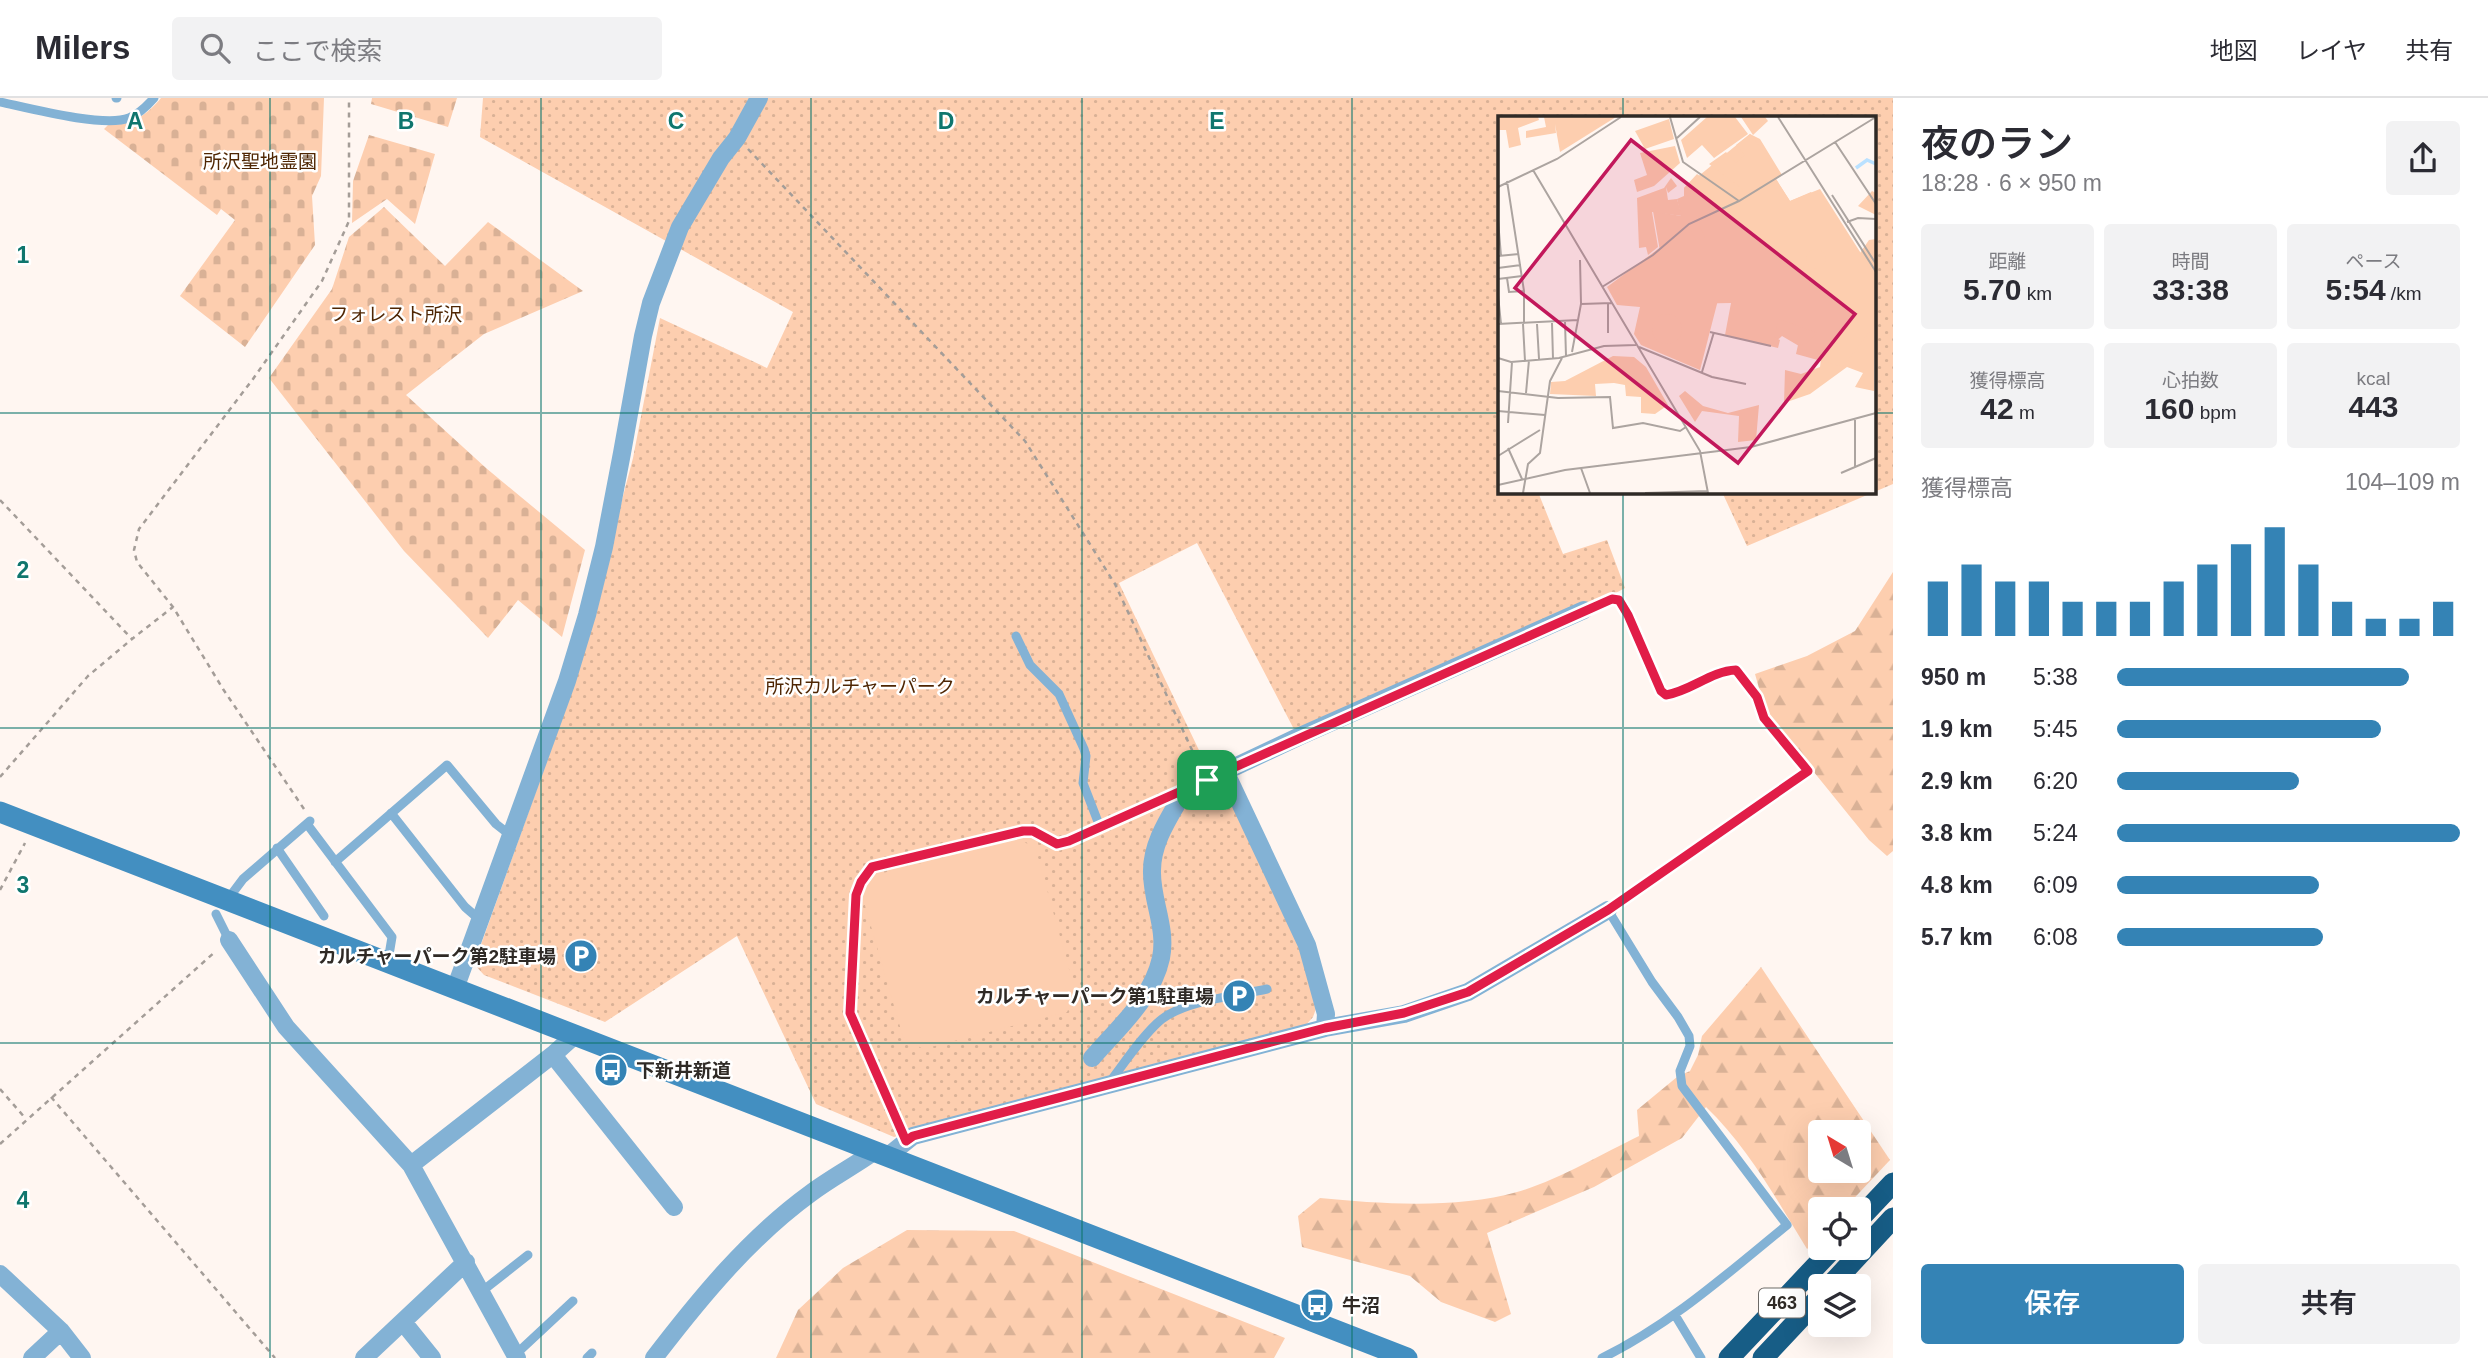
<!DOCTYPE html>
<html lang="ja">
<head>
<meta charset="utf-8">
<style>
	body { margin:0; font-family:Arial,"Noto Sans JP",sans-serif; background:#f2f2f3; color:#2b2b33; height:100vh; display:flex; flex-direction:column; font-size:26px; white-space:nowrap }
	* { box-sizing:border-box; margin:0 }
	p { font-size:23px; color:#7c7c81 }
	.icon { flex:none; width:38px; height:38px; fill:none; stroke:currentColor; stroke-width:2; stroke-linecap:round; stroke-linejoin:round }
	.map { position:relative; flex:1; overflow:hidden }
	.details { display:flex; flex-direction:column; background:#fff; width:595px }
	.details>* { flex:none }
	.needle { width:46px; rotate:322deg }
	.buttons { position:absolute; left:1808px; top:1022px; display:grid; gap:14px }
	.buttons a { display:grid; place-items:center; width:63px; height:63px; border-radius:7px; background:#fff; box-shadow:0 7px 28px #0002; font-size:35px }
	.pin { position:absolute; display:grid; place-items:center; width:60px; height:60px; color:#fff; margin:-30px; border-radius:14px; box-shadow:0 4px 10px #0006 }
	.round { display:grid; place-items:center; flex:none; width:74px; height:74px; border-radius:7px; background:#f2f2f3 }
	.summary { display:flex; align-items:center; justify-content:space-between; height:119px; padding:0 28px }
	h1 { font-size:38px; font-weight:600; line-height:52px }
	.figures { display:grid; grid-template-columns:repeat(3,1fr); gap:10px; height:119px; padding:7px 28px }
	.figures div { display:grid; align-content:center; border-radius:7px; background:#f2f2f3; text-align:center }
	.figures b { font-size:30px; font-weight:600 }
	.figures small { font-size:19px; font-weight:400 }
	.figures p { font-size:19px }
	.chart { height:196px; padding:14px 28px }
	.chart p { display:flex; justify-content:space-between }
	.chart svg { width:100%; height:126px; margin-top:7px; stroke:#3483b5; stroke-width:6 }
	.cta { display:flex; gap:14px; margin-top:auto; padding:14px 28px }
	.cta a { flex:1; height:80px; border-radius:7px; background:#3483b5; color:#fff; font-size:28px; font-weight:600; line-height:80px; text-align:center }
	.cta a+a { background:#f2f2f3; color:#2b2b33 }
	ul { padding:0 28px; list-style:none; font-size:23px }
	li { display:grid; grid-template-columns:112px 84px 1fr; align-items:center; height:52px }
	li i { height:18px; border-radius:9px; background:#3483b5 }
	header { display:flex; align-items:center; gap:42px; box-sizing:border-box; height:98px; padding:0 35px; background:#fff; border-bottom:2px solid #e1e1e2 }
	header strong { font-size:33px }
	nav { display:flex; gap:38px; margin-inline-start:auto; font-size:24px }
	.search { width:490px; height:63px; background:#f2f2f3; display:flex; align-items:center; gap:18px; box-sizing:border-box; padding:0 24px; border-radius:7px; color:#7c7c81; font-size:26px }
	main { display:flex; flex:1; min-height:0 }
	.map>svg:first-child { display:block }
</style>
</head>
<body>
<header>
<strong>Milers</strong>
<div class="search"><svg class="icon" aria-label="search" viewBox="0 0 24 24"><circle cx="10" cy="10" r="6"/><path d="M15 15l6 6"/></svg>ここで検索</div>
<nav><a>地図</a><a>レイヤ</a><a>共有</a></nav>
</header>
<main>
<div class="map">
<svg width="1893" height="1260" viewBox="0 0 1893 1260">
	<defs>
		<pattern id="forest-firs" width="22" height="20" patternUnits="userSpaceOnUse" patternTransform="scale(1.75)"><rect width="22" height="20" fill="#fdceaf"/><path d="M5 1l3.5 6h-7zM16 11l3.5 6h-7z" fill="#d9b196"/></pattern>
		<pattern id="cemetery-stones" width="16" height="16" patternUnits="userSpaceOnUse" patternTransform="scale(1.75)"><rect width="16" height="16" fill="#fdceaf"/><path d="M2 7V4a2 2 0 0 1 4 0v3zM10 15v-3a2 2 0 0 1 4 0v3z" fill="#d9b196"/></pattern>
		<pattern id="park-dots" width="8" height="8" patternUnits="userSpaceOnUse" patternTransform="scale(1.75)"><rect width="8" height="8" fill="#fdceaf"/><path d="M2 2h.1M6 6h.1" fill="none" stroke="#d9b196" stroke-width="1.8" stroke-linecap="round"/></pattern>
	</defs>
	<rect width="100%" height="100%" fill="#fff6f1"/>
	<path fill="url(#forest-firs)" fill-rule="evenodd" d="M1893 474V753L1887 758 1869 742 1766 615 1755 576 1807 558 1855 533Z
		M1761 869 1890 1062 1844 1111H1820V1138L1807 1151C1777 1102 1748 1049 1706 1009L1682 1040 1594 1089 1487 1135 1511 1216 1495 1224 1441 1204 1410 1178 1302 1149 1298 1118 1320 1100C1380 1106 1458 1111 1517 1094 1556 1083 1602 1056 1639 1038L1637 1012 1677 979 1690 973 1698 957 1702 938ZM1820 1034H1858V1073H1820Z
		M907 1132 1014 1133 1285 1240 1274 1260H776L798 1212 843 1170Z"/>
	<path fill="url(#cemetery-stones)" d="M161 0H324L321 78 312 98 315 147 245 249 180 198 235 122 221 111 217 117 104 31 109 26C130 29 148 16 161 0Z
		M372 0H457L448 29 371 6Z
		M369 37 435 56 415 126 387 101 352 125 353 83Z
		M384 109 445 168 488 124 583 193 484 236 406 297 486 370 585 452 562 539 518 502 488 540 404 453 269 280 332 191 349 139Z"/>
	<path fill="url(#park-dots)" d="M483 0H1893V386L1747 448 1723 396 1725 394H1874V19H1499V394H1538L1563 456 1607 442 1625 490 1584 512 1298 639 1197 445 1119 485 1208 671 1224 681 1303 854 1317 908 1313 919 1306 927 894 1039 816 1006 737 838 605 924 484 877 474 866 572 593 633 360 660 220 767 270 793 214 480 39Z"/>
	<path fill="#fdceaf" d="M1019 740 1036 752 1076 896 1067 914 923 951 903 939 862 797 875 777Z"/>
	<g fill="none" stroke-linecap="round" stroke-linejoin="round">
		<path stroke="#a49d98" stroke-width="2.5" stroke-dasharray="5 5" stroke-linecap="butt" d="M748 51 1025 343 1115 486 1199 667
			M0 402 132 541 173 509
			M1601 505 1612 501 1619 502 1628 517 1661 593 1666 597C1691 593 1711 573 1736 572L1757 599 1764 620 1808 673 1623 802
			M0 679 88 578 132 541
			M304 711 223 591 173 509 137 464 134 452 139 431 253 281 322 183 349 123V0
			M0 792 25 745
			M0 991 26 1021
			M51 999 275 1260
			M0 1046 216 853"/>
		<path stroke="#83b2d5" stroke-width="9" d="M116 0H117
			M0 4C28 10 104 30 129 20 139 16 147 8 154 0
			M1016 538 1030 567 1059 596 1084 651 1086 658 1083 685 1100 729
			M391 715 465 809 480 822
			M307 726 392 839 388 863
			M277 750 324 818
			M335 764 447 667 496 726 510 737
			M228 801 243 781 310 723
			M216 816 229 842
			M1109 985C1123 967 1144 935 1162 921 1187 902 1236 898 1267 891
			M906 1043 850 915 856 797 861 784 872 769 1023 733H1033L1057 745 1069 743 1207 682
			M481 1194 528 1157
			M1675 1217 1701 1260
			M515 1257 573 1203
			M587 1260 592 1255
			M1602 1260C1670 1227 1728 1175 1787 1127L1682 988 1680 973 1690 948 1689 938 1678 919 1652 884 1608 812"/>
		<path stroke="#83b2d5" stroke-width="18" d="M1225 673 1307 847 1326 916 1325 930
			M1207 682 1298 639 1584 512
			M229 842 286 929 411 1067 517 1260
			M455 891 567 583 587 517 604 449 622 355 643 238 651 205 680 129 721 60 737 40 759 0
			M553 957 674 1109
			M1092 960C1118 930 1152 901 1161 860 1167 830 1152 804 1152 775 1151 744 1171 717 1185 692
			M888 1058 913 1038 1325 930 1404 916 1468 894 1608 812
			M411 1067 555 955 575 937
			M0 1176 61 1233 82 1260
			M403 1224 432 1260
			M32 1260 61 1233
			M364 1260 466 1164
			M654 1260C700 1200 749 1140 811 1095 831 1080 854 1068 875 1053"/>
		<path stroke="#438fc1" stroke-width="21" d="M0 714 1407 1260"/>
		<path stroke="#175d86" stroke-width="21" d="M1858 1122 1893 1085
			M1830 1188 1893 1120
			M1729 1260 1833 1150
			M1763 1260 1820 1199"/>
	</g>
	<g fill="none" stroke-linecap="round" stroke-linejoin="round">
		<defs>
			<path id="route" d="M1612 501 1619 502 1628 517 1661 593 1666 597C1691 593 1711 573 1736 572L1757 599 1764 620 1808 673 1608 812 1468 894 1404 915 1325 930 913 1038 906 1043 850 915 856 797 861 784 872 769 1023 733H1033L1057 746 1069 743Z"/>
		</defs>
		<use href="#route" stroke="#fff" stroke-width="14"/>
		<use href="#route" stroke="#e11d48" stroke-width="9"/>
	</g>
	<path fill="none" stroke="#0f766e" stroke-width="2" stroke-opacity="0.55" d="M270 0V1260M541 0V1260M811 0V1260M1082 0V1260M1352 0V1260M1623 0V19M0 315H1499M1874 315H1893M1623 394V1260M0 630H1893M0 945H1893"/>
	<defs>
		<symbol id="parking-disc" viewBox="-11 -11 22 22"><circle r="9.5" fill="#3483b5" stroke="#fff"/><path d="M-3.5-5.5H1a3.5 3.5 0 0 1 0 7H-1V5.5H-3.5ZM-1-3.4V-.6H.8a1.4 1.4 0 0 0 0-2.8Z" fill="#fff"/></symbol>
		<symbol id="bus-disc" viewBox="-11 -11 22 22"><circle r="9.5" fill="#3483b5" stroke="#fff"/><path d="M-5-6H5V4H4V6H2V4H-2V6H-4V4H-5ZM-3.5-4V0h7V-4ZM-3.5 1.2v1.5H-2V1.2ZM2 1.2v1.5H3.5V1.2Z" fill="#fff"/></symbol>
	</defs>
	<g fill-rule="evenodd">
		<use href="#parking-disc" x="562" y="839" width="38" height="38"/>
		<use href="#parking-disc" x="1220" y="879" width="38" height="38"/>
		<use href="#bus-disc" x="592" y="953" width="38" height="38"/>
		<use href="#bus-disc" x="1298" y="1188" width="38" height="38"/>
	</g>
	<g text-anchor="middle" stroke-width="5" stroke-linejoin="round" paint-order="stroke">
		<rect fill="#fff" stroke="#6d6a67" stroke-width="2" x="1759" y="1190.5" width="46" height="29" rx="5"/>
		<g font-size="18" font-weight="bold" fill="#2f2a26">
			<text x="1782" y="1211">463</text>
		</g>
		<g font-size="19" fill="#4f2603" stroke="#fff">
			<text x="260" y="70">所沢聖地霊園</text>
			<text x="396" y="223">フォレスト所沢</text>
			<text x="860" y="595">所沢カルチャーパーク</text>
		</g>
		<g font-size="19" font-weight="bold" fill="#2f2a26" stroke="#fff" text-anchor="end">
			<text x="556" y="865">カルチャーパーク第2駐車場</text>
			<text x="1214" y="905">カルチャーパーク第1駐車場</text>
			<text x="636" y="979" text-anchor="start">下新井新道</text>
			<text x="1342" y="1214" text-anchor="start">牛沼</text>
		</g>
	</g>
	<g transform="translate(1498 18)">
		<rect width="378" height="378" fill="#fff6f1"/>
		<path d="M0 1H40L41 4 20 12 23 29 11 32 8 14H0ZM252 18 262 23 284 59 278 63 292 85 313 76 362 137 371 124 378 123 376 275 357 271 365 257 349 251 312 278 286 287 287 254 303 258 322 251 323 243 284 220 273 230 233 187 131 189 162 135 155 95 183 100 179 83 186 80V72ZM374 75 378 77V99L360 90ZM115 240 136 241 148 251 170 289 157 298 143 297V281L128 280 127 269 116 267 97 268 98 280 52 278 53 266 67 265ZM187 275 205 290 230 297 261 289 258 324 240 326 241 300 204 295 197 306 181 280Z" fill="#fdceaf"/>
		<path d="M46 1H118L62 36 57 8 58 17 28 22V15L48 11ZM209 1H237L250 18 216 42 204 29 189 42 183 24ZM243 1H267L270 5 255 19ZM171 3 176 23 147 33 137 15ZM177 30 182 47 156 70 139 76 136 64 149 59 142 37ZM173 62 179 70 170 77 168 71 170 84 179 83 184 100 154 96 160 131 150 139 148 131 141 132 139 82 166 72Z" fill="#fdceaf"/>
		<path d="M252 18 284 59 278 63 292 85 322 73 378 161V207L345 251 298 238 300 229 308 228 319 217 281 203 276 221 282 224 280 232 227 219 233 187 220 184 202 254 143 229 136 218 142 191 119 189 109 171 191 110 199 126 207 122 186 72 199 58 238 85 250 77 211 48 228 36 238 47 247 39 238 29Z" fill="#fdceaf"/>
		<path d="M308 143a10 10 0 1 1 20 0a10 10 0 1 1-20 0ZM154 213a15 15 0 1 1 30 0a15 15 0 1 1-30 0Z" fill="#fdceaf"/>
		<path fill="none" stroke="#bae1ff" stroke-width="3.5" d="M358 52 369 44 378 48"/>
		<path fill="none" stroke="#aca4a0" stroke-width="2" d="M172 1 185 46 241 85M280 1 378 156M179 22 202 1M337 26 378 88M35 54 202 335 210 377M9 65 26 175V208M0 71 59 43 123 1M334 79 378 148M0 104 3 140M349 106 360 102 378 103M0 140 21 138M0 152 23 149M9 162 11 176 26 175M0 163 24 160M104 171 155 139 191 108 241 85 378 1M0 179 3 208M83 188 114 187M110 188V217M67 206 68 240M54 207 55 243M0 208 80 204M25 208 27 245M39 208 41 243M212 216 273 230M141 231 214 261 248 268M74 236 83 188 82 144M0 242 13 246 61 242 106 230 138 229M204 256 216 216M0 275 60 282 112 281 115 312 145 307 182 315 188 311M28 277 31 244M0 295 47 299M10 307 14 246M10 332 24 363M0 340 42 314M357 351 378 342M83 352 92 377M343 357 357 351V304M0 369 67 354 253 331 378 297M25 377 30 348 42 337 52 265 64 242M147 377 209 375"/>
		<path fill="#c2185b" fill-opacity="0.15" stroke="#c2185b" stroke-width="3.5" d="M133 24 357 198 240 347 17 172Z"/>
		<rect width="378" height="378" fill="none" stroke="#2f2a26" stroke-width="3.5"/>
	</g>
	<g font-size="23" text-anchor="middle" font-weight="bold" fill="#0f766e" stroke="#fff" stroke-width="5" stroke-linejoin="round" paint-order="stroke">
		<text x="135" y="31">A</text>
		<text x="406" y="31">B</text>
		<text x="676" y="31">C</text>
		<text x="946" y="31">D</text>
		<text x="1217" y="31">E</text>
		<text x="23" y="165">1</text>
		<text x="23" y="480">2</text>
		<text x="23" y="795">3</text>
		<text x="23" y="1110">4</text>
	</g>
</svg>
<div class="buttons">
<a><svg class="needle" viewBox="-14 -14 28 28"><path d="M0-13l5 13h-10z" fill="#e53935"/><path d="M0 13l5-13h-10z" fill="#7c7c81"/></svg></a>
<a><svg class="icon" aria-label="locate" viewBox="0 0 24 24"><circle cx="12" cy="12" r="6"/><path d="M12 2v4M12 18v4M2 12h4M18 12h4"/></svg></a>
<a><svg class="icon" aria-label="layers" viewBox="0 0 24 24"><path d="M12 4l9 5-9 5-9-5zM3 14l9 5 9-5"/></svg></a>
</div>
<div class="pin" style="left:1207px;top:682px;background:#1e9e55"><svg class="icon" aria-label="arrive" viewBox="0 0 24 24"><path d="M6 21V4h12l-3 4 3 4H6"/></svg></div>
</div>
<section class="details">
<div class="summary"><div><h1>夜のラン</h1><p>18:28 · 6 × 950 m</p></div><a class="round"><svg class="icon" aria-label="share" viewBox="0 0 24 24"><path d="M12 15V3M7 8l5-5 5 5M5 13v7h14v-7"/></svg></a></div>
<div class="figures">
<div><p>距離</p><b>5.70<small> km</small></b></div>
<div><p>時間</p><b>33:38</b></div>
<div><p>ペース</p><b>5:54<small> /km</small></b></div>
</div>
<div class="figures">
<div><p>獲得標高</p><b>42<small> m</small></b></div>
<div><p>心拍数</p><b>160<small> bpm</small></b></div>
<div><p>kcal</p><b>443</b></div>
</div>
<div class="chart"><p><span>獲得標高</span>104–109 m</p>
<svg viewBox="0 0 160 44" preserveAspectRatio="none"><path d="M5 44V25M15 44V19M25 44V25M35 44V25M45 44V32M55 44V32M65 44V32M75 44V25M85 44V19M95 44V12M105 44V6M115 44V19M125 44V32M135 44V38M145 44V38M155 44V32"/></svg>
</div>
<ul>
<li><b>950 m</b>5:38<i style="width:85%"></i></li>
<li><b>1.9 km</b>5:45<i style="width:77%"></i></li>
<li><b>2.9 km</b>6:20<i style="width:53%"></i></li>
<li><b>3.8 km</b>5:24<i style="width:100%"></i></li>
<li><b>4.8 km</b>6:09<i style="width:59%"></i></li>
<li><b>5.7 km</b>6:08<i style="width:60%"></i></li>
</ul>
<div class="cta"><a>保存</a><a>共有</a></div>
</section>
</main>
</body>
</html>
